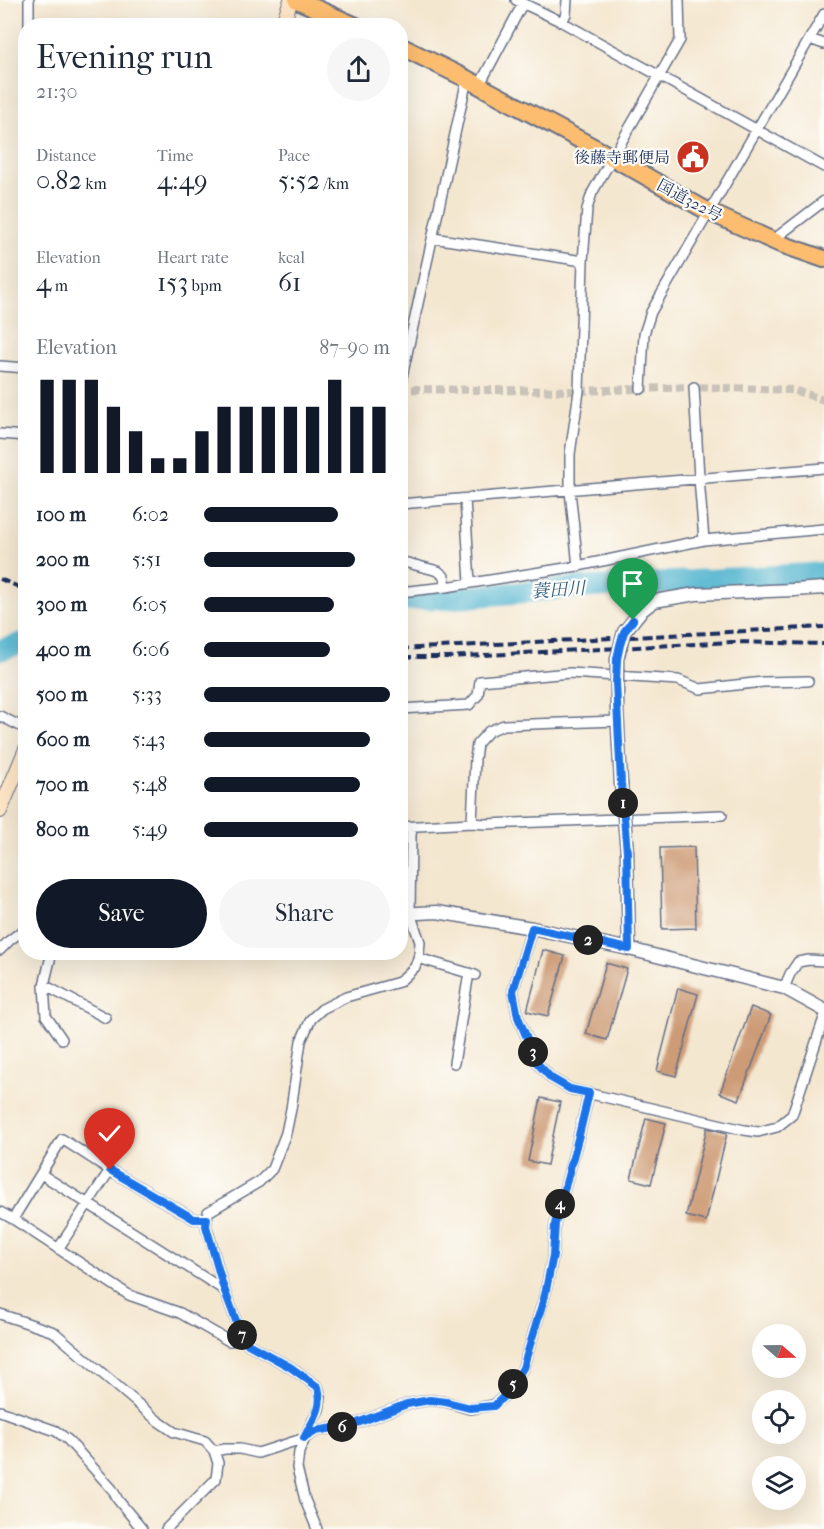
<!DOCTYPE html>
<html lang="en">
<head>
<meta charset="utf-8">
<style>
	body { margin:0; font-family:"IM FELL French Canon","Noto Serif JP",serif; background:#f6f6f7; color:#1f2937; height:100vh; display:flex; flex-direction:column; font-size:22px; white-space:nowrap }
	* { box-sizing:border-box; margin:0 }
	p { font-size:20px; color:#747a83 }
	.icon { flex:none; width:33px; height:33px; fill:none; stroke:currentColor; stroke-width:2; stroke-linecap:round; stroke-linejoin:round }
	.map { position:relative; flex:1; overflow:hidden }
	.drawer { position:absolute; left:18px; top:18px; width:390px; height:942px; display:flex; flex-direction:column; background:#fff; border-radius:24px; box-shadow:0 6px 24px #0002 }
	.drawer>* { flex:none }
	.needle { width:39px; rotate:110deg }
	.fabs { position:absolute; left:752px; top:1324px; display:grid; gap:12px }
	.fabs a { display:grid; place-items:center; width:54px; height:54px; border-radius:50%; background:#fff; box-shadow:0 6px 24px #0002; font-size:30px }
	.pin { position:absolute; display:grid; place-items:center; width:51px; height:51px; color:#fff; margin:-62px -26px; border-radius:50% 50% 50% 0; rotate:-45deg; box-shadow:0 0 6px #0007 }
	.pin .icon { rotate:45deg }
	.km { position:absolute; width:30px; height:30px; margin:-15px; border-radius:50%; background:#222; color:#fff; font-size:16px; line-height:30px; text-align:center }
	.round { display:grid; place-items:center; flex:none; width:63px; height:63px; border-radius:32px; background:#f6f6f7 }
	.summary { display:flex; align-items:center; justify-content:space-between; height:102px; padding:0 18px }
	h1 { font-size:33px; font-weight:600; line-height:45px }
	.metrics { display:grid; grid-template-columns:repeat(3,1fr); gap:9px; height:102px; padding:6px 18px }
	.metrics div { display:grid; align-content:center }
	.metrics b { font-size:26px; font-weight:600 }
	.metrics small { font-size:16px; font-weight:400 }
	.metrics p { font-size:16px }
	.chart { height:168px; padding:12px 18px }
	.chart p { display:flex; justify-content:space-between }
	.chart svg { width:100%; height:108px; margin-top:6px; stroke:#111827; stroke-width:6 }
	.primary-button { display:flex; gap:12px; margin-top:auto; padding:12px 18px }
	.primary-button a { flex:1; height:69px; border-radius:36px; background:#111827; color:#fff; font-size:24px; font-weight:600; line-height:69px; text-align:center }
	.primary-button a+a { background:#f6f6f7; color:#1f2937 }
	ul { padding:0 18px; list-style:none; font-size:20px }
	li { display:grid; grid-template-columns:96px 72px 1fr; align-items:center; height:45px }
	li i { height:15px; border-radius:8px; background:#111827 }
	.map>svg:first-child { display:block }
</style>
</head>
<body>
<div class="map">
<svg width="824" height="1529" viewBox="0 0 824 1529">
	<rect width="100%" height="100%" fill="#fdfcf7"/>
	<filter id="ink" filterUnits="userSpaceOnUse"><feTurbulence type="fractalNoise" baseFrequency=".0167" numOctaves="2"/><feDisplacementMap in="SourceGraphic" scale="12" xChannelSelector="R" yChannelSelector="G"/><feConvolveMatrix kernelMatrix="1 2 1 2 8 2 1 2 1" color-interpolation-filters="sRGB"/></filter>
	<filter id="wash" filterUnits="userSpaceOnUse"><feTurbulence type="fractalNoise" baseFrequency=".008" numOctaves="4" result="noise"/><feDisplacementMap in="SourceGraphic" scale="24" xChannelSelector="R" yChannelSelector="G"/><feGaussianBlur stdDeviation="1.35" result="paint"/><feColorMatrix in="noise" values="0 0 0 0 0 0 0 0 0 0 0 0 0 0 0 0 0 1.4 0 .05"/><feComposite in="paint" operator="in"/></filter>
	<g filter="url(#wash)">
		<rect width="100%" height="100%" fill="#f4e7d0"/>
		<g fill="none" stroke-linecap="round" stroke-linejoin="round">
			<path stroke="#50b4cf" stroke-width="22" d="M400 600 441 598 444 599 559 589 824 573
				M0 650 26 642"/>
		</g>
		<g id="blocks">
			<path fill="#cd9b76" d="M694 847 696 928 662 929 660 848Z
				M543 950 565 956 548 1016 527 1011Z
				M606 963 627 969 607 1040 586 1034Z
				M678 988 698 994 676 1076 657 1071Z
				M751 1007 771 1015 739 1100 720 1093Z
				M541 1098 560 1102 547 1165 528 1161Z
				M646 1118 666 1123 651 1184 631 1179Z
				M707 1128 727 1133 706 1221 686 1216Z"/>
		</g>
	</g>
	<g filter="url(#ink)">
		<use href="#blocks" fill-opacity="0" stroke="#676f86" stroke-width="1.5"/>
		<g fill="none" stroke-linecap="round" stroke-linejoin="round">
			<path stroke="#c9c2b9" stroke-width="8" stroke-dasharray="8 4" stroke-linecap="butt" d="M400 389 579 391 694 387 794 390 824 400"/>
			<defs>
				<path id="minor" d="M516 0 562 22 824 167
					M562 22 566 14 567 0
					M29 26V0
					M810 39 824 44
					M479 86 523 3
					M433 238 583 261
					M773 240 824 201
					M0 366 26 368
					M400 386 467 79
					M694 387 699 478 704 540
					M641 389 644 334 651 312 824 14
					M0 434 26 436
					M465 499 470 583
					M400 504C542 493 683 480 824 468
					M400 561 438 571 444 576 446 587
					M578 566 570 491V454L579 391 583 261 587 209 592 193 680 40 679 0
					M400 592 446 587 578 566 704 540 824 529
					M400 709 469 705 478 695 480 681 570 673 678 680 700 689 763 682 808 681
					M0 716 26 729
					M472 823 486 824 722 815
					M400 827 472 823 475 759 477 744 489 731 504 725 617 721
					M532 928 513 991 518 1017 538 1064 551 1078 570 1089 744 1130 758 1132 777 1127 792 1115 824 1018
					M0 950 10 940 26 928
					M52 952 44 985 46 1016 62 1039
					M418 958 475 975
					M44 985 106 1018
					M784 988 790 974 798 962 809 960 824 961
					M454 1063 469 973
					M41 1174 224 1290
					M0 1212 13 1219
					M207 1219H194L110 1170 62 1139 13 1219 129 1295 180 1313 229 1341 245 1339
					M58 1249 110 1170
					M0 1314 54 1332 158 1421 174 1432 205 1441 214 1451 218 1463 216 1479 166 1529
					M0 1411 56 1431 68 1440 112 1489 118 1500 142 1529
					M214 1451 225 1449H240L258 1453 305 1438 316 1431 352 1425 407 1404 430 1400 446 1402 470 1409 494 1405 509 1392 523 1368 545 1295 553 1255 555 1224 579 1135 589 1093
					M317 1529 305 1500 297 1468 299 1452 312 1422 319 1410 321 1397 318 1387 290 1367 248 1344 241 1334 223 1286 209 1235 206 1226 208 1212 259 1182 272 1169 286 1133 291 1109 301 1041 311 1019 322 1009 346 997 399 982 415 967 419 955 420 942 410 913 411 836 412 827"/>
				<path id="tertiary" d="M794 590 824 588
					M617 709 621 783
					M627 852 629 949
					M400 914 437 912 532 928 629 949 784 988 824 1010"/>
				<path id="secondary" d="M282 26 291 0
					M0 811 26 749"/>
				<path id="trunk" d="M297 0 356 26
					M400 46 467 79 612 157 709 212 778 243 824 259"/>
			</defs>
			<use href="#minor" stroke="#676f86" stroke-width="12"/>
			<use href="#tertiary" stroke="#676f86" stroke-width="15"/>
			<use href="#secondary" stroke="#676f86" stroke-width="16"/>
			<use href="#trunk" stroke="#676f86" stroke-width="20"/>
			<use href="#minor" stroke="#fff" stroke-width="9"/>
			<use href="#tertiary" stroke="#fff" stroke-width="12"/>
			<use href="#secondary" stroke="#fee5c5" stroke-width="14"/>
			<use href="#trunk" stroke="#fcbd6f" stroke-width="16"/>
			<path stroke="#1b2f5e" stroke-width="4" stroke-dasharray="9 4.5" stroke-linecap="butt" d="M0 579 26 590
				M400 649 824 627
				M403 657H448L732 642 824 644"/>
			<defs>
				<path id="tertiary-bridge" d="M617 709V659L624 632 641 611 654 601 696 594 794 590
					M621 783 627 852"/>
			</defs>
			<use href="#tertiary-bridge" stroke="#676f86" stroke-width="15" stroke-linecap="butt"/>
			<use href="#tertiary-bridge" stroke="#fff" stroke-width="12"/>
		</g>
	</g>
	<g fill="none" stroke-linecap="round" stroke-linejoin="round" filter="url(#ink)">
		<defs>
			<path id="route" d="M110 1170 194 1219H207L206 1226 223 1286 241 1334 248 1344 290 1367 318 1387C324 1409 313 1419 304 1438L316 1431 352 1425 407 1404 430 1400 446 1402 470 1408 494 1406 508 1392 523 1368 545 1295 553 1255 555 1224 579 1135 589 1093 570 1089 551 1078 538 1064 518 1017 513 991 532 928 629 949 627 852 621 783 616 683 617 659 620 645 624 632 633 620"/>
		</defs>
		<use href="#route" stroke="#fff" stroke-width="12"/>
		<use href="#route" stroke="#1a73e8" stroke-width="8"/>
	</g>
	<defs>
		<symbol id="civic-disc" viewBox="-11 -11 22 22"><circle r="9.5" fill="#c8321e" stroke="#fdfcf7"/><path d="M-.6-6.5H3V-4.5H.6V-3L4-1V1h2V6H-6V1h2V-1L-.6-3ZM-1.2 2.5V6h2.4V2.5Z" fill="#fff"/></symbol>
	</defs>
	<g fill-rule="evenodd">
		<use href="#civic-disc" x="674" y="138" width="38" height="38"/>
	</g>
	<g text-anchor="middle" stroke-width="4.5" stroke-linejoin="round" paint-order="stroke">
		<g font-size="16" fill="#1b2f5e" stroke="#fdfcf7" text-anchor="end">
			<text x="670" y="163">後藤寺郵便局</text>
		</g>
		<g font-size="16" fill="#1b2f5e" stroke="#fdfcf7">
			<text transform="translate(690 200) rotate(28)" y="6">国道322号</text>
		</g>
		<g font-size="18" font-style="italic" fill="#2e5e86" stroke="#fdfcf7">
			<text transform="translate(558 590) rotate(-4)" y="6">蓑田川</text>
		</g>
	</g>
</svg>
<div class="fabs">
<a><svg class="needle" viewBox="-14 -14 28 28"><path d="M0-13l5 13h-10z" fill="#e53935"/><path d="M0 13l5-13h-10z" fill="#747a83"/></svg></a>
<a><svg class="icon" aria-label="locate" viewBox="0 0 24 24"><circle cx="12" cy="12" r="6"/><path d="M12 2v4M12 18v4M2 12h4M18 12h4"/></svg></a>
<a><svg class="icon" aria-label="layers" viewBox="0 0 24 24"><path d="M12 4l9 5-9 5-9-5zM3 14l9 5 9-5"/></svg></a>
</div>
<div class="pin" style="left:633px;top:620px;background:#1e9e55"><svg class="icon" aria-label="arrive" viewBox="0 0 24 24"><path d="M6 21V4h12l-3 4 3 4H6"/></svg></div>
<div class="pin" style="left:110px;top:1170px;background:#d93025"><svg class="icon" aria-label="check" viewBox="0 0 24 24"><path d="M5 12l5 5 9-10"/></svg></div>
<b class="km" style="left:623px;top:803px">1</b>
<b class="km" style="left:588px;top:940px">2</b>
<b class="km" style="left:533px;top:1052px">3</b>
<b class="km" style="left:560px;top:1204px">4</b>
<b class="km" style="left:513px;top:1384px">5</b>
<b class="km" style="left:342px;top:1427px">6</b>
<b class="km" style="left:242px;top:1335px">7</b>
<section class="drawer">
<div class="summary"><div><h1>Evening run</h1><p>21:30</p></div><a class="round"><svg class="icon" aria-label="share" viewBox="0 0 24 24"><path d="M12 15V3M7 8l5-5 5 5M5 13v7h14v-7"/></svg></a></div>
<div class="metrics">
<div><p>Distance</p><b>0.82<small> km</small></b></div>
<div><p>Time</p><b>4:49</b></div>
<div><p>Pace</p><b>5:52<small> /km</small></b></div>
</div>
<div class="metrics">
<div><p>Elevation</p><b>4<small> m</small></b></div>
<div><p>Heart rate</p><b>153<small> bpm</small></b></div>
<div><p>kcal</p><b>61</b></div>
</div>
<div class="chart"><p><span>Elevation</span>87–90 m</p>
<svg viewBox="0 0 160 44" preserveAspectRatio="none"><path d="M5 44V6M15 44V6M25 44V6M35 44V17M45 44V27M55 44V38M65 44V38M75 44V27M85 44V17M95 44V17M105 44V17M115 44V17M125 44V17M135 44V6M145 44V17M155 44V17"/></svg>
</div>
<ul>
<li><b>100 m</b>6:02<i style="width:72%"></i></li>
<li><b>200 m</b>5:51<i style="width:81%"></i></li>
<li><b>300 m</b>6:05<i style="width:70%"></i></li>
<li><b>400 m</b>6:06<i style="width:68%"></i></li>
<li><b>500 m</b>5:33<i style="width:100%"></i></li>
<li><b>600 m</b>5:43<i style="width:89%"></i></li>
<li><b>700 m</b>5:48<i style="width:84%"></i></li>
<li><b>800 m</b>5:49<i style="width:83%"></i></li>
</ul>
<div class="primary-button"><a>Save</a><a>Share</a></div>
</section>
</div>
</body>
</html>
